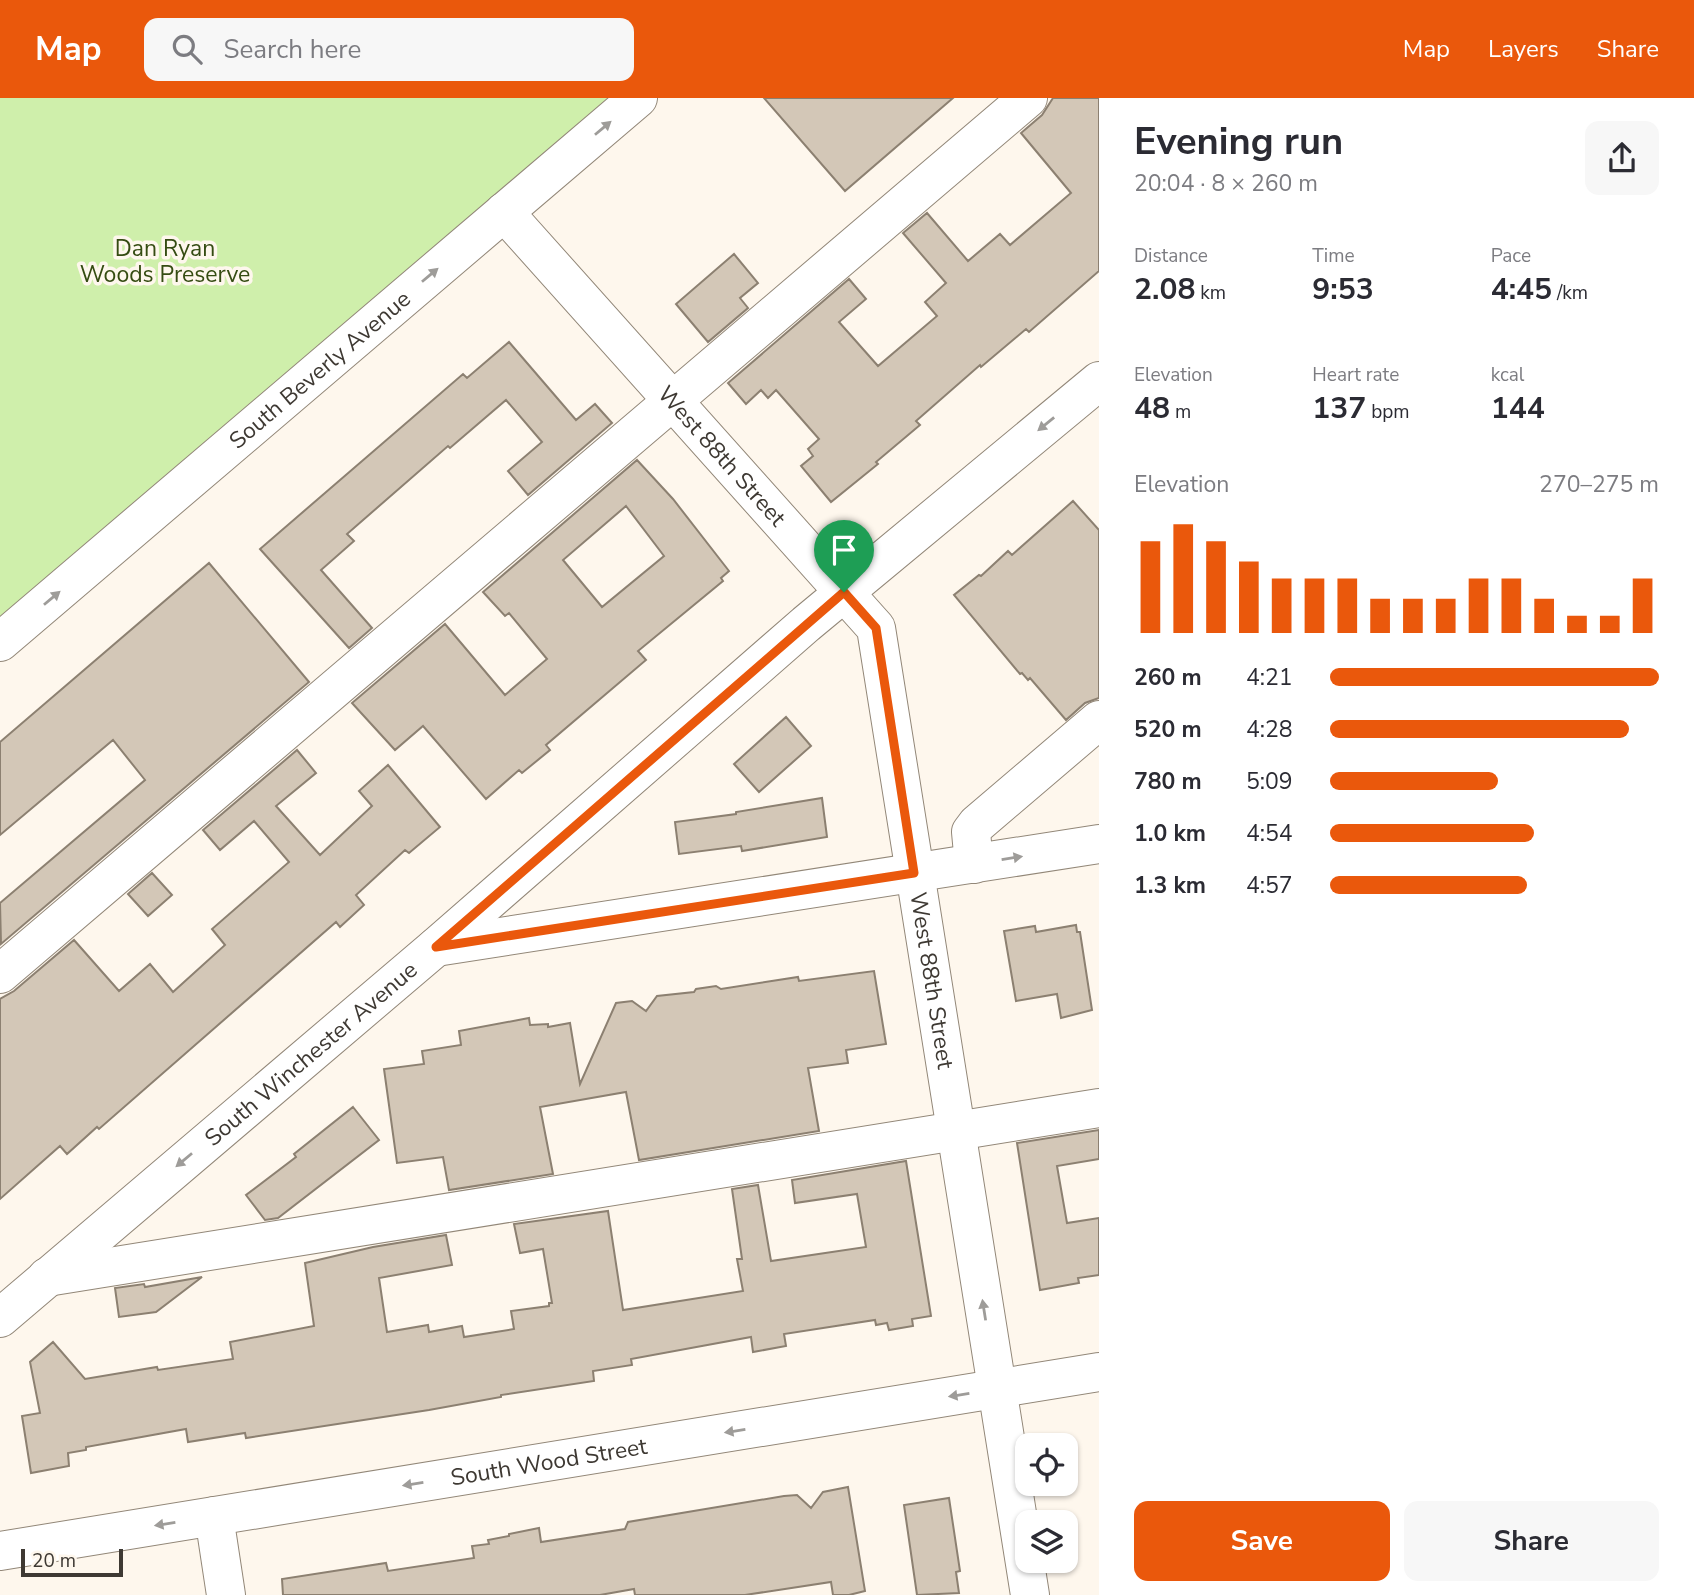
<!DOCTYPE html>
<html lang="en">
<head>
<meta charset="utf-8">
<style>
	body { margin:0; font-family:"Nunito Sans",sans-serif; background:#f7f7f7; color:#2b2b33; height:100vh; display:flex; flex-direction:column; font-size:26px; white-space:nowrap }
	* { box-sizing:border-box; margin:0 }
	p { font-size:23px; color:#7c7c81 }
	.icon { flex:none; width:38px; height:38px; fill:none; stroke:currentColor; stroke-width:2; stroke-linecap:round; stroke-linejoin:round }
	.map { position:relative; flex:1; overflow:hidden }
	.drawer { display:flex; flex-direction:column; background:#fff; width:595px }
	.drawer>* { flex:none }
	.controls { position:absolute; left:1015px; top:1335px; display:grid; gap:14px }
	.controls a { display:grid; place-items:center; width:63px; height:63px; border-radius:14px; background:#fff; box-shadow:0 2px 5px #0004; font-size:35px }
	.scale { position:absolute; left:21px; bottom:18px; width:102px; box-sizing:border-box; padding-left:7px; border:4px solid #3e3933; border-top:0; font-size:19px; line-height:24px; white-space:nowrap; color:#3e3933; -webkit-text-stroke:5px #fef7ed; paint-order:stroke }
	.pin { position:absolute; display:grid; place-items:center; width:60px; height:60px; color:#fff; margin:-72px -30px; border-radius:50% 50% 50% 0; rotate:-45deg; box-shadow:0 0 7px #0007 }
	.pin .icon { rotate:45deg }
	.round { display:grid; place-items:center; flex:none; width:74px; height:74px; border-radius:14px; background:#f7f7f7 }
	.headline { display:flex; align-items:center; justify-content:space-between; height:119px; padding:0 35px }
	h1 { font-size:38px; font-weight:700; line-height:52px }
	.stats { display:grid; grid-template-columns:repeat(3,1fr); gap:10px; height:119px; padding:7px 35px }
	.stats div { display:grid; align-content:center }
	.stats b { font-size:30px; font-weight:700 }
	.stats small { font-size:19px; font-weight:400 }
	.stats p { font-size:19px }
	.chart { height:196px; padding:14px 35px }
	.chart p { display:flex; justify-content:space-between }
	.chart svg { width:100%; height:126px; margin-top:7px; stroke:#ea580c; stroke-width:6 }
	.action { display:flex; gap:14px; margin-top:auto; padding:14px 35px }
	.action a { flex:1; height:80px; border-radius:14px; background:#ea580c; color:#fff; font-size:28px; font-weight:700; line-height:80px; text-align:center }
	.action a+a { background:#f7f7f7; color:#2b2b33 }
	ul { padding:0 35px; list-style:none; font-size:23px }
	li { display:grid; grid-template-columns:112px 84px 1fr; align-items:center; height:52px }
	li i { height:18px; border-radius:9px; background:#ea580c }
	header { display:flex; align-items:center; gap:42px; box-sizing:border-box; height:98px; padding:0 35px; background:#ea580c; color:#fff }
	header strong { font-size:33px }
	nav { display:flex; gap:38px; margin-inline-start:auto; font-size:24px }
	.search { width:490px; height:63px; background:#f7f7f7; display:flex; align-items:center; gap:18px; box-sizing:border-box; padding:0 24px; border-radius:14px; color:#7c7c81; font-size:26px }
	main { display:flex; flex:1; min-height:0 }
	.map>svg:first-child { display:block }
</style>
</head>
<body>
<header>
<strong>Map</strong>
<div class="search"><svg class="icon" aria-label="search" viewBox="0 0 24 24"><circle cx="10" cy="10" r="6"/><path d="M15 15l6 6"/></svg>Search here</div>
<nav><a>Map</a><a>Layers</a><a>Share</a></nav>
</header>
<main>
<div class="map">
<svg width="1099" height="1497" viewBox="0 0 1099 1497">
	<rect width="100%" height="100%" fill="#fef7ed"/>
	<path fill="#cfefab" d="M0 0H611L0 519Z"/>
	<path fill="#d3c7b7" stroke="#8c8071" stroke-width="2" fill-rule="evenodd" d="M764 0H953L845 93Z
		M1053 0H1099V173L1029 234 1026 231 981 269 980 267 916 323 920 327 876 364 878 366 831 404 801 368 813 358 808 351 819 341 776 292 768 300 761 292 746 306 728 285 849 181 866 201 839 224 878 268 937 218 925 204 946 185 903 135 927 115 968 163 1000 136 1010 147 1071 95 1021 35 1042 17Z
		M734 156 758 185 740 200 748 210 708 244 676 206Z
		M509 244 576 322 595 306 612 325 528 397 508 373 542 344 506 302 450 350 448 348 347 436 354 443 321 472 372 530 349 550 260 451 463 276 467 280Z
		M637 362 673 401 729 473 721 480 723 483 638 553 646 562 546 647 550 652 522 675 519 672 486 701 423 628 395 652 352 605 445 526 505 597 547 561 509 515 505 518 483 494ZM626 408 664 458 602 509 563 462Z
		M1073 403 1099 432V600L1085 605 1066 622 1030 580 1028 582 1022 575 1020 576 954 497 979 477 981 478 1008 453 1012 457Z
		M209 465 309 584 1 846 0 805 145 682 113 642 0 737V644Z
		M786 619 811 648 759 694 734 666Z
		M297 652 316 675 276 708 320 757 372 708 359 693 388 667 440 729 409 755 405 752 356 797 364 807 340 829 336 824 99 1031 97 1029 67 1056 60 1048 0 1101V901L14 893 74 842 119 893 150 866 173 894 225 847 212 831 289 764 254 723 220 752 203 732Z
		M822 700 827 739 742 753 741 748 679 756 675 724 736 716V714Z
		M152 775 172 797 148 818 128 796Z
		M1076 827 1077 834H1080L1092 912 1061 920 1057 896 1016 903 1004 833 1035 828 1036 834Z
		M874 873 886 946 846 952 848 965 808 970 819 1033 639 1062 626 994 540 1009 553 1076 449 1092 443 1059 397 1065 384 971 424 966 422 953 461 947 459 933 529 920 530 927 548 926V929L570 925 580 986 616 905 632 903 646 913 657 898 694 894 696 891 716 888 721 891 798 879 799 883Z
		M353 1009 379 1042 278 1120 265 1122 246 1097 296 1059 294 1056Z
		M1099 1032V1061L1057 1068 1067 1125 1099 1120V1177L1078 1180 1079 1185 1040 1192 1017 1045Z
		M906 1063 931 1218 912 1221 913 1228 889 1232 887 1225 876 1227 875 1222 784 1236 786 1248 753 1254 751 1239 631 1261 632 1267 593 1273 594 1283 501 1297V1299L429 1312 246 1340 245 1335 188 1344 186 1331 86 1349V1352L68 1355 69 1368 31 1375 22 1318 40 1315 30 1264 53 1244 85 1281 157 1269 158 1272 233 1261 230 1244 314 1228 305 1165 373 1149 446 1137 452 1167 379 1180 387 1234 428 1227 429 1234 462 1228 464 1239 514 1231 511 1213 549 1208V1205H552L543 1151 520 1155 514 1126 608 1113 623 1212 743 1193 737 1161H742L732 1091 758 1087 771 1163 866 1149 857 1096 795 1105 792 1082Z
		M202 1179 156 1214 119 1219 115 1190 144 1186 145 1189Z
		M848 1389 865 1493 849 1497H833L831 1484 745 1497H635L634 1491 600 1497H283L282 1481 386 1465 388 1473 474 1460 472 1448 489 1446 488 1442 509 1438V1436L539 1430 541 1444 625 1431 628 1424 784 1398 797 1397 811 1410 823 1394Z
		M949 1400 960 1473 956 1474 959 1495 917 1497 904 1407Z"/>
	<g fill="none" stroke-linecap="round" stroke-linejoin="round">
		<defs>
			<g id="minor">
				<path id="s1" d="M504 114 876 530 1030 1497"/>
				<path id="s2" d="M0 544 638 0"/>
				<path d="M974 766 971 734 977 726 1099 622"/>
				<path d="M436 849 1099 746"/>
				<path d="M0 876 1028 0"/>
				<path d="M47 1179 1099 1010"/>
				<path id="s3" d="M0 1220 436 849 806 526 1099 283"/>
				<path d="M214 1418 226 1497"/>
				<path id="s4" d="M0 1453 1099 1274"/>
			</g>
		</defs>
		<use href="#minor" stroke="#928778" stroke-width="40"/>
		<use href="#minor" stroke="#fff" stroke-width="38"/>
	</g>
	<defs><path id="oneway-solid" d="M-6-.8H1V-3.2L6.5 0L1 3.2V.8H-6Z" transform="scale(1.75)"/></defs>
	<g fill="#9e9c99">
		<use href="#oneway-solid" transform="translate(603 30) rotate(-40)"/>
		<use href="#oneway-solid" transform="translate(430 177) rotate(-40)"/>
		<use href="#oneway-solid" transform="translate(1046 326) rotate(141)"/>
		<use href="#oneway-solid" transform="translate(52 500) rotate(-40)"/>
		<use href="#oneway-solid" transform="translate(1012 760) rotate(-9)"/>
		<use href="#oneway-solid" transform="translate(184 1062) rotate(140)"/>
		<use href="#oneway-solid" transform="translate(984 1212) rotate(-99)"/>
		<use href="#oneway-solid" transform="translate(959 1297) rotate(171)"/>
		<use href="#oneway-solid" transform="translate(735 1333) rotate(171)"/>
		<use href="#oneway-solid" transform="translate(413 1386) rotate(171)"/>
		<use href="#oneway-solid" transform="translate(165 1426) rotate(171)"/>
	</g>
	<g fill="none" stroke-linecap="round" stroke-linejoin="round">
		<defs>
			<path id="route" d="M844 494 876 530 914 775 436 849Z"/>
		</defs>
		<use href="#route" stroke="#fff" stroke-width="14"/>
		<use href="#route" stroke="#ea580c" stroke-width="9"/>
	</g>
	<g text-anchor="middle" stroke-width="7" stroke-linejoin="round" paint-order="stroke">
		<g font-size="23" fill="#354c12" stroke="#fef7ed">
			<text x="165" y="158">Dan Ryan<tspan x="165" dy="26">Woods Preserve</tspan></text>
		</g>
		<g font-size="23" fill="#3e3933" stroke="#fef7ed">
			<text dy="8" stroke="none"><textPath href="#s2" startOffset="420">South Beverly Avenue</textPath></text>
			<text dy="8" stroke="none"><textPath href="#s1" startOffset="327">West 88th Street</textPath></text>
			<text dy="8" stroke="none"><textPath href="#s1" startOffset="915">West 88th Street</textPath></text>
			<text dy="8" stroke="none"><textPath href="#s3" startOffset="408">South Winchester Avenue</textPath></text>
			<text dy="8" stroke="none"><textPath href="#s4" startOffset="556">South Wood Street</textPath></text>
		</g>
	</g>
</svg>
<div class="controls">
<a><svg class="icon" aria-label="locate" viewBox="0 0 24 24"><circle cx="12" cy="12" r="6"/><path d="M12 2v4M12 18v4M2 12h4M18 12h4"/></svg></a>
<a><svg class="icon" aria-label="layers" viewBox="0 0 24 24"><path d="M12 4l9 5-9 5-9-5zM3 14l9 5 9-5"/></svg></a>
</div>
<div class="scale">20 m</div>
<div class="pin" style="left:844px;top:494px;background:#1e9e55"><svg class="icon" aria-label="arrive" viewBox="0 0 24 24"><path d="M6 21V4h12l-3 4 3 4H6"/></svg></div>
</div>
<section class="drawer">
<div class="headline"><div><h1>Evening run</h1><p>20:04 · 8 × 260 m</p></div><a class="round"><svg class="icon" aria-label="share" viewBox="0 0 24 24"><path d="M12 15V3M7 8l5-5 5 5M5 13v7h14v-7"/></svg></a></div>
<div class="stats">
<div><p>Distance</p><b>2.08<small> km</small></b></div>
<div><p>Time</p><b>9:53</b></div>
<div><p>Pace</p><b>4:45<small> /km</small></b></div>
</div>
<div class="stats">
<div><p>Elevation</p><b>48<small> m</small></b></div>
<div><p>Heart rate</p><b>137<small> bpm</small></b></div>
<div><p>kcal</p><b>144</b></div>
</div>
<div class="chart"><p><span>Elevation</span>270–275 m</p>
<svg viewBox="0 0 160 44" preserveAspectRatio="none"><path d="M5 44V12M15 44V6M25 44V12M35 44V19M45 44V25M55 44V25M65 44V25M75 44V32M85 44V32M95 44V32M105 44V25M115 44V25M125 44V32M135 44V38M145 44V38M155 44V25"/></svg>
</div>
<ul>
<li><b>260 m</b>4:21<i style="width:100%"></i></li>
<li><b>520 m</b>4:28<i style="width:91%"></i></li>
<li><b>780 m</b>5:09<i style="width:51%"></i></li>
<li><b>1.0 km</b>4:54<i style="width:62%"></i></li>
<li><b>1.3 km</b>4:57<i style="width:60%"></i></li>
</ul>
<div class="action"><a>Save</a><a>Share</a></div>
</section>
</main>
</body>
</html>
